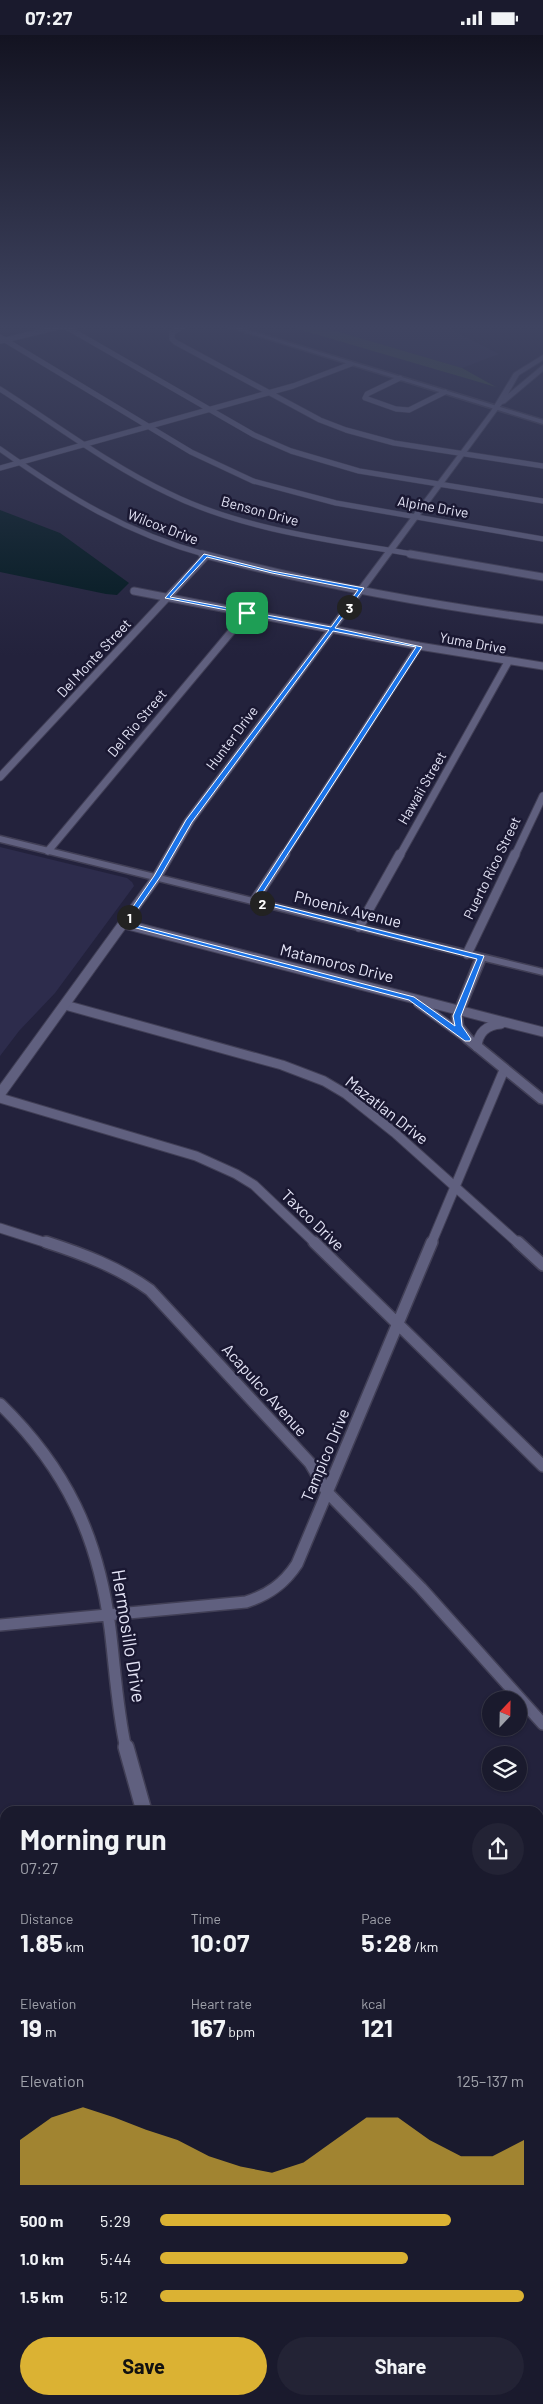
<!DOCTYPE html>
<html lang="en">
<head>
<meta charset="utf-8">
<style>
	body { margin:0; font-family:Barlow,sans-serif; background:#232335; color:#f1f3f6; height:100vh; display:flex; flex-direction:column; font-size:19px; white-space:nowrap }
	* { box-sizing:border-box; margin:0 }
	p { font-size:16px; color:#9fa1aa }
	.icon { flex:none; width:28px; height:28px; fill:none; stroke:currentColor; stroke-width:2; stroke-linecap:round; stroke-linejoin:round }
	.map { position:relative; flex:1; overflow:hidden }
	.panel { position:absolute; left:0px; top:1771px; width:544px; height:599px; display:flex; flex-direction:column; background:#1a1a2d; border-radius:15px 15px 0 0; box-shadow:0 1px 4px #0004,0 0 0 1px #383849 }
	.panel>* { flex:none }
	.needle { width:32px; rotate:22deg }
	.buttons { position:absolute; left:482px; top:1656px; display:grid; gap:10px }
	.buttons a { display:grid; place-items:center; width:45px; height:45px; border-radius:50%; background:#1a1a2d; box-shadow:0 1px 4px #0004,0 0 0 1px #383849; font-size:25px }
	.pin { position:absolute; display:grid; place-items:center; width:42px; height:42px; color:#fff; margin:-21px; border-radius:10px; box-shadow:0 2px 8px #0006 }
	.km { position:absolute; width:25px; height:25px; margin:-12px; border-radius:50%; background:#222; color:#fff; font-size:14px; line-height:25px; text-align:center }
	.round { display:grid; place-items:center; flex:none; width:52px; height:52px; border-radius:26px; background:#232335 }
	.summary { display:flex; align-items:center; justify-content:space-between; height:85px; padding:0 20px }
	h1 { font-size:28px; font-weight:700; line-height:38px }
	.figures { display:grid; grid-template-columns:repeat(3,1fr); gap:8px; height:85px; padding:5px 20px }
	.figures div { display:grid; align-content:center }
	.figures b { font-size:25px; font-weight:700 }
	.figures small { font-size:14px; font-weight:400 }
	.figures p { font-size:14px }
	.chart { height:140px; padding:10px 20px }
	.chart p { display:flex; justify-content:space-between }
	.chart svg { width:100%; height:90px; margin-top:5px; fill:#dbb233; opacity:.7 }
	.cta { display:flex; gap:10px; margin-top:auto; padding:10px 20px }
	.cta a { flex:1; height:58px; border-radius:30px; background:#dbb233; color:#111; font-size:20px; font-weight:700; line-height:58px; text-align:center }
	.cta a+a { background:#232335; color:#f1f3f6 }
	ul { padding:0 20px; list-style:none; font-size:16px }
	li { display:grid; grid-template-columns:80px 60px 1fr; align-items:center; height:38px }
	li i { height:12px; border-radius:6px; background:#dbb233 }
	.status { display:flex; justify-content:space-between; align-items:center; height:35px; padding:0 25px; background:#1a1a2d; direction:ltr }
	.status svg { height:14px; fill:currentColor }
	.map>svg:first-child { display:block }
</style>
</head>
<body>
<div class="status"><b>07:27</b><svg viewBox="0 0 49 12"><path d="M0 12V9h3v3zM5 12V6h3v6zM10 12V3h3v9zM15 12V0h3v12zM26 1h20v11H26zM47 4h2v5h-2z"/></svg></div>
<div class="map">
<svg width="543" height="2369" viewBox="0 0 543 2369">
	<rect width="100%" height="100%" fill="#23223c"/>
	<path fill="#2d2c4c" d="M312 289H441L499 319 462 333Z
		M0 812 127 843 132 847 134 851 55 958 19 996 0 1021Z"/>
	<path fill="#3a5037" d="M281 289H312L462 333 496 352Z"/>
	<path fill="#00181d" d="M0 475 60 498 129 548 117 560 106 559 0 537Z"/>
	<g fill="none" stroke-linecap="round" stroke-linejoin="round">
		<defs>
			<path id="minor-far4" d="M61 289 254 400 291 416 359 436 543 466
				M187 289 172 298V304L175 307 320 385 346 395 394 408 543 431
				M0 302 191 417 253 446 336 468 543 504
				M1 306 67 290
				M400 343 367 359 365 363 396 374 409 375 445 357
				M0 354C55 389 109 430 168 458 242 495 336 506 418 520
				M0 414C68 462 126 498 207 520
				M0 433 293 351 351 329"/>
			<path id="minor-far3" d="M202 519C311 548 431 570 543 585
				M410 519 543 542
				M134 556 419 611 543 631
				M0 742 206 521
				M48 816 247 578
				M284 820 419 611
				M400 820 508 627
				M515 820 543 761"/>
			<path id="minor-far2" d="M254 866 285 819
				M124 889 543 997
				M359 892 400 819
				M467 919 515 819
				M418 968 465 1002
				M65 970 282 1030 324 1046 346 1059 395 1098 519 1209
				M477 1012C478 997 487 990 501 989
				M0 1063 196 1121 236 1139 254 1150 316 1209
				M0 1193 50 1209
				M431 1209 504 1035"/>
			<path id="minor-far1" d="M46 1207C83 1219 118 1232 150 1255L310 1428 327 1457 421 1553 543 1689
				M314 1207 543 1431
				M518 1207 543 1230
				M0 1369C66 1433 98 1501 110 1593 115 1633 117 1674 126 1714
				M0 1590 246 1567C268 1560 284 1549 297 1529L432 1207"/>
			<path id="minor" d="M126 1712 144 1776
				M0 2117 5 2131
				M539 2285 543 2280
				M121 2365 123 2369
				M461 2369 465 2365"/>
			<path id="tertiary" d="M219 289H228L543 385V389Z
				M0 801 543 934V940L485 926 462 981 463 990 472 1001 543 1059V1069L539 1068 464 1007 452 991V981L475 924 0 807Z"/>
			<path id="secondary" d="M543 320V325L519 340 508 359 543 330V336L505 368 502 369 194 787 161 844 4 1062 0 1064V1050L152 841 185 784 491 376 514 338Z"/>
		</defs>
		<use href="#minor-far4" stroke="#413f56" stroke-width="6"/>
		<use href="#minor-far3" stroke="#413f56" stroke-width="9"/>
		<use href="#minor-far2" stroke="#413f56" stroke-width="11"/>
		<use href="#minor-far1" stroke="#413f56" stroke-width="14"/>
		<use href="#minor" stroke="#413f56" stroke-width="18"/>
		<use href="#tertiary" stroke="#413f56" stroke-width="3"/>
		<use href="#secondary" stroke="#413f56" stroke-width="2"/>
		<use href="#minor-far4" stroke="#60607f" stroke-width="5"/>
		<use href="#minor-far3" stroke="#60607f" stroke-width="7"/>
		<use href="#minor-far2" stroke="#60607f" stroke-width="9"/>
		<use href="#minor-far1" stroke="#60607f" stroke-width="11"/>
		<use href="#minor" stroke="#60607f" stroke-width="15"/>
		<use href="#tertiary" fill="#60607f" fill-rule="evenodd"/>
		<use href="#secondary" fill="#60607f" fill-rule="evenodd"/>
	</g>
	<linearGradient id="sky" x2="0" y2="1"><stop stop-color="#131321"/><stop offset="0.47" stop-color="#3f4461"/><stop offset="1" stop-color="#3f4461" stop-opacity="0"/></linearGradient>
	<rect width="543" height="621" fill="url(#sky)"/>
	<path fill="#1a73e8" stroke="#fff" fill-rule="evenodd" d="M204 519 272 536 364 553 335 593 422 612 258 865 484 921 461 981 462 991 471 1004 470 1006H465L409 965 121 889 154 841 186 785 329 595 165 563ZM207 522 272 538 358 555 331 592 170 562ZM333 596 416 612 251 866 477 924 453 981 455 991 414 962 128 888 160 842 192 787Z"/>
	<g text-anchor="middle" stroke-width="5" stroke-linejoin="round" paint-order="stroke">
		<g font-size="14" fill="#e5e5f7" stroke="#1a1832">
			<text transform="translate(433 472) rotate(10)" y="5">Alpine Drive</text>
			<text transform="translate(260 476) rotate(15)" y="5">Benson Drive</text>
			<text transform="translate(163 492) rotate(21)" y="5">Wilcox Drive</text>
			<text transform="translate(473 608) rotate(10)" y="5">Yuma Drive</text>
			<text transform="translate(94 623) rotate(-47)" y="5">Del Monte Street</text>
			<text transform="translate(137 688) rotate(-50)" y="5">Del Rio Street</text>
			<text transform="translate(232 703) rotate(-53)" y="5">Hunter Drive</text>
			<text transform="translate(422 753) rotate(-60)" y="5">Hawaii Street</text>
			<text transform="translate(492 833) rotate(-64)" y="5">Puerto Rico Street</text>
		</g>
		<g font-size="16" fill="#e5e5f7" stroke="#1a1832">
			<text transform="translate(348 874) rotate(14)" y="6">Phoenix Avenue</text>
			<text transform="translate(337 928) rotate(14)" y="6">Matamoros Drive</text>
			<text transform="translate(387 1075) rotate(38)" y="6">Mazatlan Drive</text>
			<text transform="translate(313 1185) rotate(44)" y="6">Taxco Drive</text>
			<text transform="translate(265 1355) rotate(48)" y="6">Acapulco Avenue</text>
			<text transform="translate(325 1420) rotate(-67)" y="6">Tampico Drive</text>
		</g>
		<g font-size="19" fill="#e5e5f7" stroke="#1a1832">
			<text transform="translate(129 1601) rotate(81)" y="7">Hermosillo Drive</text>
		</g>
	</g>
</svg>
<div class="buttons">
<a><svg class="needle" viewBox="-14 -14 28 28"><path d="M0-13l5 13h-10z" fill="#e53935"/><path d="M0 13l5-13h-10z" fill="#9fa1aa"/></svg></a>
<a><svg class="icon" aria-label="layers" viewBox="0 0 24 24"><path d="M12 4l9 5-9 5-9-5zM3 14l9 5 9-5"/></svg></a>
</div>
<div class="pin" style="left:247px;top:578px;background:#1e9e55"><svg class="icon" aria-label="arrive" viewBox="0 0 24 24"><path d="M6 21V4h12l-3 4 3 4H6"/></svg></div>
<b class="km" style="left:129px;top:882px">1</b>
<b class="km" style="left:262px;top:868px">2</b>
<b class="km" style="left:349px;top:572px">3</b>
<section class="panel">
<div class="summary"><div><h1>Morning run</h1><p>07:27</p></div><a class="round"><svg class="icon" aria-label="share" viewBox="0 0 24 24"><path d="M12 15V3M7 8l5-5 5 5M5 13v7h14v-7"/></svg></a></div>
<div class="figures">
<div><p>Distance</p><b>1.85<small> km</small></b></div>
<div><p>Time</p><b>10:07</b></div>
<div><p>Pace</p><b>5:28<small> /km</small></b></div>
</div>
<div class="figures">
<div><p>Elevation</p><b>19<small> m</small></b></div>
<div><p>Heart rate</p><b>167<small> bpm</small></b></div>
<div><p>kcal</p><b>121</b></div>
</div>
<div class="chart"><p><span>Elevation</span>125–137 m</p>
<svg viewBox="0 0 160 44" preserveAspectRatio="none"><path d="M0 44V22L10 11L20 6L30 11L40 17L50 22L60 30L70 35L80 38L90 33L100 22L110 11L120 11L130 22L140 30L150 30L160 22V44z"/></svg>
</div>
<ul>
<li><b>500 m</b>5:29<i style="width:80%"></i></li>
<li><b>1.0 km</b>5:44<i style="width:68%"></i></li>
<li><b>1.5 km</b>5:12<i style="width:100%"></i></li>
</ul>
<div class="cta"><a>Save</a><a>Share</a></div>
</section>
</div>
</body>
</html>
